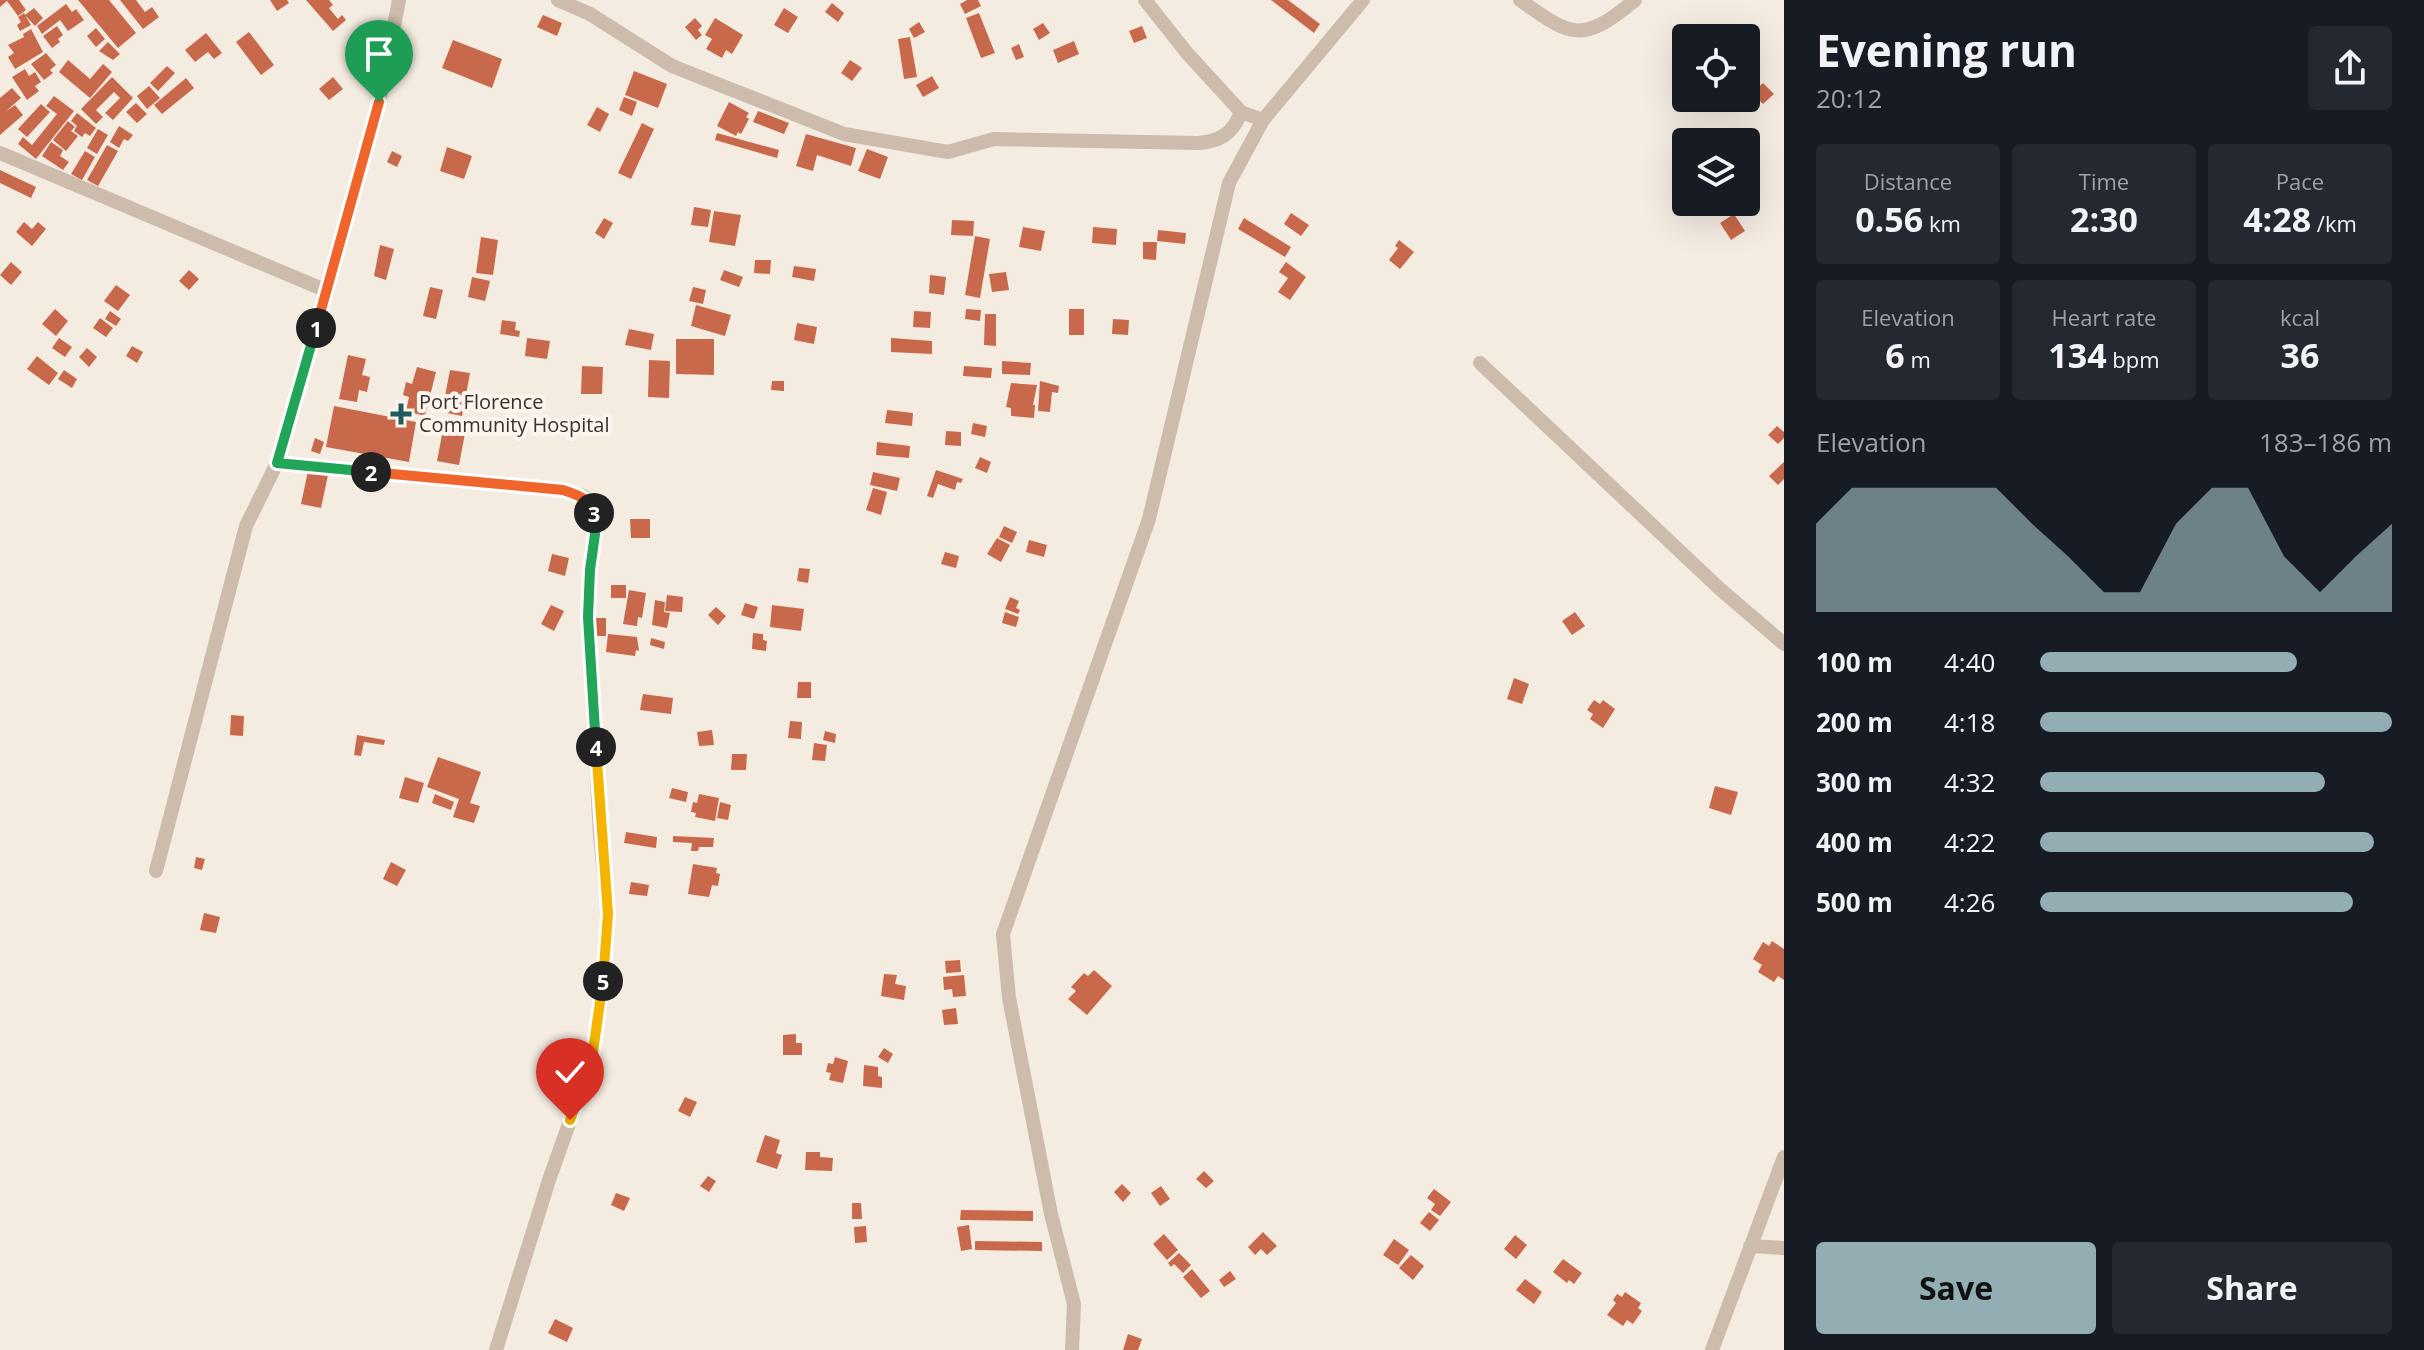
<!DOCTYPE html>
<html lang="en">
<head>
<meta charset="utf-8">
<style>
	body { margin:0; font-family:"Open Sans",sans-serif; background:#242831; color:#f1f3f6; height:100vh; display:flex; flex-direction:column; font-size:30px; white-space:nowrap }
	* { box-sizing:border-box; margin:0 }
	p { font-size:26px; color:#9ea1a6 }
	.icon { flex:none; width:44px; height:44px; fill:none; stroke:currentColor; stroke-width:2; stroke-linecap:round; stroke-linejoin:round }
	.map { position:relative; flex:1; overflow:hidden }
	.drawer { display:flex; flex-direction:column; background:#171b24; width:640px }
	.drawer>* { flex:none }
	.tools { position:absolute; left:1672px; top:24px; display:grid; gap:16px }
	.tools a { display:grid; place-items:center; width:88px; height:88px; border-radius:8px; background:#171b24; box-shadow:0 8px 32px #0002; font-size:40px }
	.pin { position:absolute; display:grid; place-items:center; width:68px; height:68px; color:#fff; margin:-82px -34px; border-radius:50% 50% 50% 0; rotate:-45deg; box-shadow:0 0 8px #0007 }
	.pin .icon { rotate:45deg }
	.km { position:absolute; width:40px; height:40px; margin:-20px; border-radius:50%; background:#222; color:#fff; font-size:22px; line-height:40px; text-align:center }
	.round { display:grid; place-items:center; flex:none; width:84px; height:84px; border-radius:8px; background:#242831 }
	.summary { display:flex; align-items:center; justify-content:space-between; height:136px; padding:0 32px }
	h1 { font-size:44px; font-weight:700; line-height:60px }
	.stats { display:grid; grid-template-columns:repeat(3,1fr); gap:12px; height:136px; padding:8px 32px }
	.stats div { display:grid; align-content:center; border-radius:8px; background:#242831; text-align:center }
	.stats b { font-size:34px; font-weight:700 }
	.stats small { font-size:22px; font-weight:400 }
	.stats p { font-size:22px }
	.chart { height:224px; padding:16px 32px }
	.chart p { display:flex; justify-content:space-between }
	.chart svg { width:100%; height:144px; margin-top:8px; fill:#92aeb2; opacity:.7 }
	.button { display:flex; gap:16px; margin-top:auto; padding:16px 32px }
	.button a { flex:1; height:92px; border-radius:8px; background:#92aeb2; color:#111; font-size:32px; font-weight:700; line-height:92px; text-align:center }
	.button a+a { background:#242831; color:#f1f3f6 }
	ul { padding:0 32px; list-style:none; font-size:26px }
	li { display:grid; grid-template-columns:128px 96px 1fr; align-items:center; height:60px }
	li i { height:20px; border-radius:10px; background:#92aeb2 }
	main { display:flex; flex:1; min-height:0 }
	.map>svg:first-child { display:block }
</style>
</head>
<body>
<main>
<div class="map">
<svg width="1784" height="1350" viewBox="0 0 1784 1350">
	<rect width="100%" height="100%" fill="#f4ebe1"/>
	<path fill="#c8694b" d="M0 0H19L26 10 18 16 7 1 0 7Z
		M78 0H109L136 33 118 48Z
		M120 0H136L145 12 152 7 159 17 143 29Z
		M270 0H287L289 3 277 11Z
		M306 0H329L333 5 329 8 338 19 342 15 346 20 333 31Z
		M967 0H978L981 6 965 14 960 4Z
		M1271 0H1288L1320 24 1314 33Z
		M832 3 844 13 838 22 825 12Z
		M66 4 72 12 76 9 84 20 68 31 60 20 42 34 37 26Z
		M34 8 43 18 35 26 25 15Z
		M784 8 798 17 788 33 774 25Z
		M24 13 31 25 20 31 17 25 21 22 18 17Z
		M979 13 995 53 981 58 966 18Z
		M543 15 562 23 557 36 537 27Z
		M695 18 702 26 698 30 702 35 696 40 685 27Z
		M715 18 743 35 732 54 726 50 722 58 706 49 712 39 705 35Z
		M919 22 925 32 914 38 909 29Z
		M1043 23 1050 33 1039 40 1033 29Z
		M57 26 63 35 58 39 60 42 52 48 43 36Z
		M1142 26 1147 38 1134 43 1129 31Z
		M96 28 105 39 96 47 87 36Z
		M31 29 43 52 15 69 8 57 14 53 8 45 24 37 23 34Z
		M249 32 274 65 261 75 236 42Z
		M206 33 222 53 214 59 208 52 195 62 185 50Z
		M910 37 917 77 904 79 898 39Z
		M453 40 502 59 492 88 442 68Z
		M1074 41 1079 54 1058 63 1053 50Z
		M108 42 120 54 113 60 99 51Z
		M1019 44 1024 57 1016 60 1011 48Z
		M46 53 56 65 50 70 53 73 44 80 31 64Z
		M68 60 90 79 103 64 112 72 90 98 59 72Z
		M850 60 862 68 852 81 841 73Z
		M167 66 175 73 158 91 150 83Z
		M25 69 29 76 35 72 41 82 35 86 39 91 27 100 12 77Z
		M634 71 667 84 658 108 625 95Z
		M932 76 939 88 923 97 916 85Z
		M112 77 133 98 113 120 105 113 120 98 114 92 96 110 103 117 96 124 81 109Z
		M333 77 343 89 329 100 319 89Z
		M186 78 194 88 162 114 154 105Z
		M1763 83 1774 94 1763 104 1752 93Z
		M149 86 160 98 147 109 137 96Z
		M12 88 21 98 5 112 15 105 23 115 0 135V98Z
		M54 96 74 111 36 159 18 144 23 137 32 145 57 114 46 106Z
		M624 97 637 102 632 116 619 110Z
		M729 102 749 113 746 117 749 119 741 134 738 132 736 136 717 126Z
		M136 103 147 114 137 123 126 112Z
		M41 104 50 112 27 137 18 129Z
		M597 107 609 114 600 132 587 125Z
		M758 111 789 123 784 134 753 122Z
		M77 113 96 128 90 136 85 133 82 137 74 131 77 126 71 121Z
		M68 121 75 127 71 131 78 136 66 151 53 140Z
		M642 123 654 129 631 179 618 173Z
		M119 126 133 135 128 141 124 139 119 148 110 142Z
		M98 129 108 135 97 154 87 148Z
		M717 133 779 150 777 158 715 140Z
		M806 134 856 148 851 166 817 155 813 171 796 166Z
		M51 142 63 150 60 156 69 162 63 170 42 156Z
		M107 145 118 151 98 186 87 180Z
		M447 147 472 156 464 179 440 171Z
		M867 149 888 157 880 179 858 171Z
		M85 151 95 157 82 180 71 174Z
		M392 151 402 156 397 167 387 162Z
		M0 170 36 187 31 198 0 183Z
		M694 207 711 210 708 227 691 225Z
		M714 211 741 215 735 246 709 242Z
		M1291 213 1309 225 1301 236 1284 224Z
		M1734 214 1745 231 1731 240 1720 223Z
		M604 218 613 223 604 239 595 233Z
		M1244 218 1291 247 1285 257 1238 229Z
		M952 220 974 221 973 236 951 235Z
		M24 222 32 229 38 222 46 229 32 246 16 232Z
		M1023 227 1045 231 1041 251 1019 247Z
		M1093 227 1117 229 1116 245 1092 243Z
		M1158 230 1186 233 1185 244 1157 241Z
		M975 236 990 239 980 298 965 295Z
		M481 237 498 240 493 275 476 273Z
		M1399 240 1414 252 1400 269 1389 260 1398 248 1395 246Z
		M1143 242H1157L1156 260 1143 259Z
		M380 245 394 249 386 280 374 276Z
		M755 260H771L770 274 754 273Z
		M11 262 22 272 11 285 0 275Z
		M1286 262 1306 277 1290 300 1278 292 1288 278 1279 272Z
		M794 266 816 269 814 281 792 277Z
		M189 270 199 279 189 290 179 281Z
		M724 270 743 277 739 287 720 280Z
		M1006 272 1009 290 992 292 989 274Z
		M930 275 946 277 944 295 929 293Z
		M472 277 490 281 485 301 468 297Z
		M116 285 130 295 118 311 104 301Z
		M430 287 443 290 436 319 423 316Z
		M693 287 706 290 703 304 689 301Z
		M696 305 731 315 725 336 691 326Z
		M55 309 68 321 56 336 42 324Z
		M966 309 981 310 980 321 965 319Z
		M1069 309H1084V335H1069Z
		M110 311 121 319 116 326 105 319Z
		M914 311 931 312 930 328 913 327Z
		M985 314H996V346L984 345Z
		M100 318 113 328 106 337 93 328Z
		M1113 319 1129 320 1128 335 1112 334Z
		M502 320 516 322 515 330 520 331 519 337 500 334Z
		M797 323 817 327 814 344 794 340Z
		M629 329 654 334 651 350 625 345Z
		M59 338 72 347 65 357 52 348Z
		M527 338 550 341 547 359 525 356Z
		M891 338 932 341V354L891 352Z
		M676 339H714V375L676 374Z
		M132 346 143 352 137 363 126 356Z
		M87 348 97 357 89 367 79 357Z
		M348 355 366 359 362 375 370 377 367 392 359 390 357 402 339 399Z
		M37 356 58 373 49 385 27 369Z
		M649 360 670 361 669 398 648 397Z
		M1002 361 1031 363 1030 375 1002 374Z
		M582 366 603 367 602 394H581Z
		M964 366 992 368 991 378 963 376Z
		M417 367 436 372 425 416 406 411 409 397 403 395 406 382 412 384Z
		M64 370 77 379 72 388 58 379Z
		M450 370 470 373 462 416 442 412Z
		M772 381H784V391L771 390Z
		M1040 381 1059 386 1058 393 1052 392 1050 412 1038 411Z
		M1011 383 1037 385 1033 405H1035L1034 418 1011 416V408L1006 407Z
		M334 406 416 422 409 462 326 447Z
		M887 410 913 413 912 426 885 423Z
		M973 423 987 426 985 437 971 434Z
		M444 424 466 428 459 465 437 461Z
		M1777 426 1784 432V438L1778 444 1768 435Z
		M946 431 961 432V446L945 445Z
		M315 438 324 442 320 454 311 451Z
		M877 442 910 446 909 458 876 455Z
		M980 457 991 462 987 473 975 468Z
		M1784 462V479L1778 485 1769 476Z
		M936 470 963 479 961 483 957 482 955 490 938 484 933 498 927 496Z
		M308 471 328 475 321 508 301 504Z
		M873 472 900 478 897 491 870 485Z
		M873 488 887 492 881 515 866 510Z
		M630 519H650V538H631Z
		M1004 526 1017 532 1012 543 999 537Z
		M997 538 1010 545 1001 562 987 554Z
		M1029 540 1047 545 1044 557 1026 552Z
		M945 552 959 556 956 568 941 564Z
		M552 554 569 558 565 576 548 571Z
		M799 568 810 569 808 583 797 581Z
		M611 585H626V598H611Z
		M629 590 646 593 642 618 638 617 637 626 623 624Z
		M667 595 683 597 682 612 665 611Z
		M1010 597 1019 601 1016 608 1020 610 1018 614 1005 609Z
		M655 600 665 602 664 612 670 613 667 628 652 625Z
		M745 603 758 607 754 619 741 615Z
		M551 605 564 611 554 631 541 624Z
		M772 605 804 609 801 631 770 627Z
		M716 607 726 616 718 625 708 615Z
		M1005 612 1019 617 1016 627 1002 623Z
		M1575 612 1585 626 1572 635 1562 621Z
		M595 618H606V636H595Z
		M753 633 763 634V640L767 641 766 651 752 649Z
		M608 634 637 637 639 651 636 650 635 656 606 652Z
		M651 638 665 642 664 649 650 645Z
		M1514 678 1529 684 1522 704 1507 699Z
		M798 682H811V698H797Z
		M643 694 673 698 671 714 640 710Z
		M1594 700 1600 704 1603 700 1615 709 1603 728 1590 719 1593 714 1587 710Z
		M231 715 244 716 243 736 230 735Z
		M790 721 802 722 801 739 788 738Z
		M712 730 714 745 699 746 697 732Z
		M825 731 836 734 835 743 823 740Z
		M357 735 385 740 384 745 364 742 361 756 354 755Z
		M814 743 827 745 825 761 812 760Z
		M732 754H747L746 770H731Z
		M438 757 481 772 470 803 480 806 474 823 453 817 459 799 427 787Z
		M405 777 424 783 418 803 399 798Z
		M1715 786 1738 792 1731 815 1709 808Z
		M672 788 688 792 686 802 669 798Z
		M435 794 454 802 451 810 432 803Z
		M699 794 719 798 715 821 695 817 696 813 691 812 693 802 697 803Z
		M720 802 731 805 728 820 717 818Z
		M626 832 657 837 656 848 624 843Z
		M673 836 714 838 713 847H699L698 851H691L692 843 673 842Z
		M196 857 205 859 202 870 194 868Z
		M391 862 406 870 397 886 383 879Z
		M693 864 717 868 716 873 720 874 718 886 712 885 709 897 688 894Z
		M631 882 649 885 647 896 629 894Z
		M204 913 220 917 216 933 200 930Z
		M1772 941 1784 949V980L1778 976 1774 982 1758 972 1762 965 1753 959 1763 942 1769 946Z
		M960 960 961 972 946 973 945 961Z
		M1094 970 1112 986 1087 1015 1068 999 1076 991 1071 987 1084 973 1088 976Z
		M884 974 897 975 895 984 906 986 904 1000 881 996Z
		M964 975 966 996 953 997 952 989 944 990 943 977Z
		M956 1008 958 1024 944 1025 942 1010Z
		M796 1034V1043H802V1055H783V1035Z
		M884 1048 893 1054 888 1063 878 1057Z
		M835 1057 848 1061 843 1083 829 1080 831 1073 826 1072 828 1063 833 1064Z
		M864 1065 878 1067V1076L882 1077V1088L863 1086Z
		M685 1097 697 1102 690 1117 678 1111Z
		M765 1135 780 1140 776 1153 782 1155 777 1169 756 1162Z
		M806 1152H820V1157L833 1158 832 1171 805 1170Z
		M1204 1171 1214 1181 1206 1188 1196 1179Z
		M708 1176 716 1181 709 1192 700 1186Z
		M1122 1184 1131 1193 1123 1202 1114 1192Z
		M1161 1186 1170 1199 1160 1206 1151 1193Z
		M1434 1189 1451 1202 1440 1216 1431 1210 1435 1204 1427 1198Z
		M616 1193 630 1198 624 1211 611 1205Z
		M852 1203H861L862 1219H852Z
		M961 1210 1033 1211V1221L960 1220Z
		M1429 1212 1439 1220 1430 1231 1420 1223Z
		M969 1225 972 1249 961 1251 957 1227Z
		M866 1226 867 1242 855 1243 854 1227Z
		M1263 1232 1277 1246 1267 1255 1261 1249 1255 1255 1248 1247Z
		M1164 1234 1178 1250 1167 1260 1153 1244Z
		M1515 1235 1527 1245 1516 1259 1504 1249Z
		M1394 1239 1409 1250 1398 1265 1383 1255Z
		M975 1241 1042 1242V1251L975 1250Z
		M1179 1253 1191 1265 1183 1273 1174 1264 1171 1267 1168 1263Z
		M1411 1255 1424 1266 1413 1280 1399 1268Z
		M1563 1259 1582 1273 1574 1284 1569 1280 1567 1283 1553 1272Z
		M1192 1269 1210 1291 1201 1298 1183 1277Z
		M1230 1271 1236 1279 1224 1287 1219 1280Z
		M1525 1279 1542 1292 1534 1304 1516 1290Z
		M1625 1292 1641 1303 1638 1308 1642 1311 1633 1324 1627 1320 1623 1326 1607 1315 1616 1303 1613 1300 1617 1294 1622 1297Z
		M555 1319 573 1328 567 1342 548 1333Z
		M1128 1334 1142 1339 1138 1350H1123Z"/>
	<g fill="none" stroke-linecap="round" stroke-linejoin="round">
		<path stroke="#cdbbac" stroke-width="14" d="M558 0 590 14 672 66 844 134 948 152 994 139 1197 143C1219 142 1233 134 1241 112L1263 120 1363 0
			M1145 0 1187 53 1241 112
			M1520 0C1572 37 1582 44 1635 0
			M0 153 327 291
			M1480 363 1720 589 1784 644
			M277 463 563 490 583 496 590 503 596 527 590 570 588 617 600 835 608 914 601 1002 592 1059 549 1180 496 1350
			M156 871 246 526 277 463 327 291 379 102 399 0
			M1750 1246 1784 1248
			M1072 1350 1074 1304 1051 1214 1009 998 1003 934 1149 519 1229 183 1263 120
			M1712 1350 1784 1157"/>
	</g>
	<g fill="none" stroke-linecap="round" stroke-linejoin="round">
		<defs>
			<path id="split-1" d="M316 328 379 102"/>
			<path id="split-2" d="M316 328 277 463 371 472"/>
			<path id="split-3" d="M371 472 563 490C578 495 587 497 594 513"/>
			<path id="split-4" d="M594 513 596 527 590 570 588 617 596 747"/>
			<path id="split-5" d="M596 747 608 914 603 981"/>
			<path id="split-6" d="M570 1120 592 1059 603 981"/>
		</defs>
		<use href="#split-1" stroke="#fff" stroke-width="16"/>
		<use href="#split-2" stroke="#fff" stroke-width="16"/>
		<use href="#split-3" stroke="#fff" stroke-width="16"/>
		<use href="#split-4" stroke="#fff" stroke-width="16"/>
		<use href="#split-5" stroke="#fff" stroke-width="16"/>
		<use href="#split-6" stroke="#fff" stroke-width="16"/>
		<use href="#split-1" stroke="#f0652b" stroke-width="10"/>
		<use href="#split-2" stroke="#22a559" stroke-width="10"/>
		<use href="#split-3" stroke="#f0652b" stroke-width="10"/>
		<use href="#split-4" stroke="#22a559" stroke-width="10"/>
		<use href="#split-5" stroke="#f5b400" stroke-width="10"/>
		<use href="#split-6" stroke="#f5b400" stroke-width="10"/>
	</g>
	<path fill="#1f5a5e" stroke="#fbf5ee" stroke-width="3" d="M397 402h8v8h8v8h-8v8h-8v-8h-8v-8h8z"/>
	<g text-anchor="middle" stroke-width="8" stroke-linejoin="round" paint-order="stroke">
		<g font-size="20" fill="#3b302b" stroke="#fbf5ee" text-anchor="start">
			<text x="419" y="409">Port Florence<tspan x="419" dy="23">Community Hospital</tspan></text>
		</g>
	</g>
</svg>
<div class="tools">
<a><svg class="icon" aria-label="locate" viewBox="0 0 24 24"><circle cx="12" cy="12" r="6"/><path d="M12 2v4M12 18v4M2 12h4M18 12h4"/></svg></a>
<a><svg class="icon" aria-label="layers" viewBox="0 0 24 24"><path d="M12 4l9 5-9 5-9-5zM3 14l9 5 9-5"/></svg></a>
</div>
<div class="pin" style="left:379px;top:102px;background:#1e9e55"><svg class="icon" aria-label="arrive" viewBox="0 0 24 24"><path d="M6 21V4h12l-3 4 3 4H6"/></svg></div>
<div class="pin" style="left:570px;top:1120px;background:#d93025"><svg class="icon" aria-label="check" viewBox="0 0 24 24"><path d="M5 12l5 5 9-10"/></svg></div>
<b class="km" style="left:316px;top:328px">1</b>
<b class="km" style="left:371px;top:472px">2</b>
<b class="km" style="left:594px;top:513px">3</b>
<b class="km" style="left:596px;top:747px">4</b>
<b class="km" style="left:603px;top:981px">5</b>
</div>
<section class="drawer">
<div class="summary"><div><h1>Evening run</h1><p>20:12</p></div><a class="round"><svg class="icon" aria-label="share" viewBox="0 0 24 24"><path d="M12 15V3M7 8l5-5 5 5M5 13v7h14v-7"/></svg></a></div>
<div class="stats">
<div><p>Distance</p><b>0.56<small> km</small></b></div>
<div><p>Time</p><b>2:30</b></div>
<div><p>Pace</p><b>4:28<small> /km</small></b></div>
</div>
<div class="stats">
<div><p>Elevation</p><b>6<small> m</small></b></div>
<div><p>Heart rate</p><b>134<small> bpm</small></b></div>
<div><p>kcal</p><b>36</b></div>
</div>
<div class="chart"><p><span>Elevation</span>183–186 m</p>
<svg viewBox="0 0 160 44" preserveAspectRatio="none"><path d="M0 44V17L10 6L20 6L30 6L40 6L50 6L60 17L70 27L80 38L90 38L100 17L110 6L120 6L130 27L140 38L150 27L160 17V44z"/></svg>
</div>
<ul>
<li><b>100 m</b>4:40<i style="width:73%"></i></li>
<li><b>200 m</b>4:18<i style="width:100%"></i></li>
<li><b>300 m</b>4:32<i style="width:81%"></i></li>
<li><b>400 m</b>4:22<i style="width:95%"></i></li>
<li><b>500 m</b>4:26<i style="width:89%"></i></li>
</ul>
<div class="button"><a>Save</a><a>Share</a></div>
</section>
</main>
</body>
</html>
